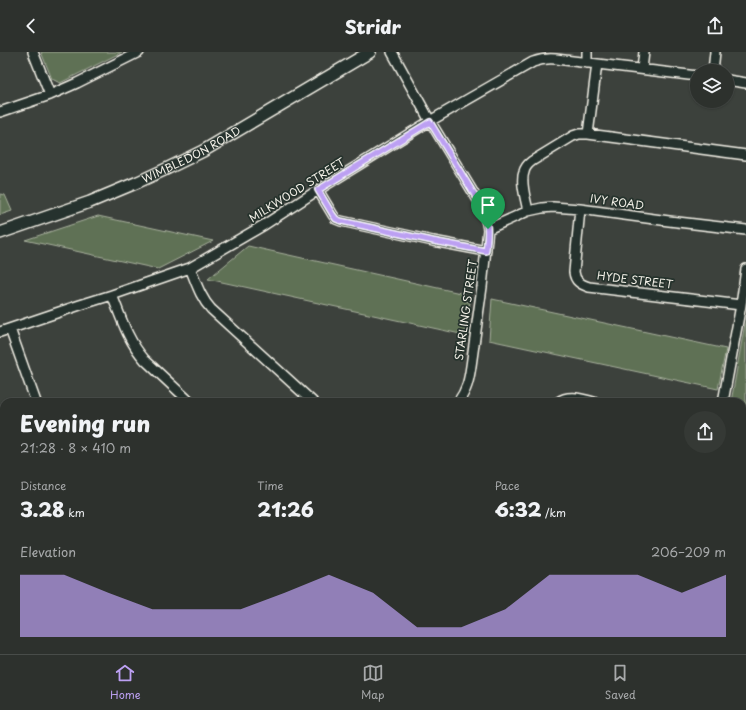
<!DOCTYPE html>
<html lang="en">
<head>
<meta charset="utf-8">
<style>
	body { margin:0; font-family:"Playpen Sans",sans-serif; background:#353935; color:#f1f3f6; height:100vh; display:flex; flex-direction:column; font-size:15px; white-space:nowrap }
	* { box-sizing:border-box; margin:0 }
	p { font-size:13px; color:#a7a9aa }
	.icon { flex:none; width:22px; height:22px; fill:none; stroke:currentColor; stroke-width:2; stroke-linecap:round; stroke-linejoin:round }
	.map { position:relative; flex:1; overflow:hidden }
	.panel { position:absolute; left:0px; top:346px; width:746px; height:256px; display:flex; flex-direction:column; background:#2d312d; border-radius:12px 12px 0 0; box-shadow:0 1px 3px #0004,0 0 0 1px #484c49 }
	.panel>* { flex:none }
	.tools { position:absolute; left:690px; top:12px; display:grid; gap:8px }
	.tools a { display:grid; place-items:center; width:44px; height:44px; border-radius:50%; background:#2d312d; box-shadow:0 1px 3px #0004,0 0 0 1px #484c49; font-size:20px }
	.pin { position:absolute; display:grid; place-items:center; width:34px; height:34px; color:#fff; margin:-41px -17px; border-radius:50% 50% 50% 0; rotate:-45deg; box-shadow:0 0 4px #0007 }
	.pin .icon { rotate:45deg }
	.round { display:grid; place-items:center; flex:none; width:42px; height:42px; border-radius:21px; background:#353935 }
	.summary { display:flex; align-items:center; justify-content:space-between; height:68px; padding:0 20px }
	h1 { font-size:22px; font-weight:800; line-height:30px }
	.figures { display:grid; grid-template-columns:repeat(3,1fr); gap:6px; height:68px; padding:4px 20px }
	.figures div { display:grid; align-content:center }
	.figures b { font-size:20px; font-weight:800 }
	.figures small { font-size:11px; font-weight:400 }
	.figures p { font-size:11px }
	.chart { height:112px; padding:8px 20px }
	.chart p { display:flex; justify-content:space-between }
	.chart svg { width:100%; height:72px; margin-top:4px; fill:#bca0f2; opacity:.7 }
	header { display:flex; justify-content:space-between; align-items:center; height:52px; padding:0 20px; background:#2d312d; font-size:18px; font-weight:800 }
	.tab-bar { display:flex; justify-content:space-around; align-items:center; height:56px; border-top:1px solid #484c49; background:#2d312d; font-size:11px; color:#a7a9aa }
	.tab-bar a { display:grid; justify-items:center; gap:2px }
	.tab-bar .active { color:#bca0f2 }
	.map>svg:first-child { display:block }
</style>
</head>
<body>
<header><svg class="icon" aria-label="back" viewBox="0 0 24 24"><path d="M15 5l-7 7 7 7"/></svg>Stridr<svg class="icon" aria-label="share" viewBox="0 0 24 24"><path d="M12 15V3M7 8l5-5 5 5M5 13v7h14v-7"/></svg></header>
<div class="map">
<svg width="746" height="602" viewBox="0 0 746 602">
	<rect width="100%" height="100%" fill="#3c413c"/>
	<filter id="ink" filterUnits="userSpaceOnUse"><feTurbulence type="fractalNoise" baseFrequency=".025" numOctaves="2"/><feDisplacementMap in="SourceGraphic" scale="8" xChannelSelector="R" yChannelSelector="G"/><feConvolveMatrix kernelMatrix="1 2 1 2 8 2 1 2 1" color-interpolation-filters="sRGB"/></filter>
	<g filter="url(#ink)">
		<path fill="#5e7154" stroke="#a9b19e" d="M41 0H122L60 31 52 27Z
			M0 142 5 143 12 159 0 163Z
			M98 164 213 189 158 217 25 188Z
			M248 194 465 242 464 249 470 250 465 283 208 227Z
			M492 247 726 297 718 337 489 288Z
			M746 266V602H718L719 598H742V350H731Z"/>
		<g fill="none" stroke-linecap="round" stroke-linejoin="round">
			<defs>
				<path id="service" d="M742 476 746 477"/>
				<path id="minor" d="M33 0 50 43
					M392 0 430 69 482 155 485 163 488 177 482 235 471 314C469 328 467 338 458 350
					M587 0V11
					M642 17 644 0
					M713 19 715 0
					M727 28 746 31
					M0 60 50 43 77 31 139 0
					M588 82 597 12
					M318 138 333 163 336 167 341 169 433 189 486 199
					M580 157 574 220C575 229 580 232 589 235L741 253
					M528 159C526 148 520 130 524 120 525 115 528 112 532 109L573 84 579 82H588L746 103
					M488 177 528 159 542 156 553 155 580 157 669 169 746 178
					M190 216C196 230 200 245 211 257L313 350
					M112 243C121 266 128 289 145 308L190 350
					M10 277 36 350
					M0 280 80 253 112 243 190 216 264 173 318 138 430 69 533 10C541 7 547 6 556 7L697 24
					M558 350C569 342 582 347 594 350
					M723 350 741 253 746 217
					M0 496 4 507
					M42 598 44 602
					M131 598 133 602
					M295 598 299 602
					M425 598 430 602
					M234 602 238 598
					M350 602 354 598
					M526 602V598"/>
				<g id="tertiary">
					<path id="s1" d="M0 181 90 150 138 130 164 118 203 99 370 0"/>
				</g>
			</defs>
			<use href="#service" stroke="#f4f1e8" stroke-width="8"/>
			<use href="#minor" stroke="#f4f1e8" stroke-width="12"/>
			<use href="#tertiary" stroke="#f4f1e8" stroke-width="14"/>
			<use href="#service" stroke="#26332d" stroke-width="4.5"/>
			<use href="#minor" stroke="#26332d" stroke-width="9"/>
			<use href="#tertiary" stroke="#26332d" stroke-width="11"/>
		</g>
	</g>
	<g fill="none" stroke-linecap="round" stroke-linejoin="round" filter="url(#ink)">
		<defs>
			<path id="route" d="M430 70 482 155C489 171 488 181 486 199L433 189 341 169 336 167 333 163 318 138Z"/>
		</defs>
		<use href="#route" stroke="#fff" stroke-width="8"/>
		<use href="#route" stroke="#bca0f2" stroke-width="5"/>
	</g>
	<g text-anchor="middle" stroke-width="3.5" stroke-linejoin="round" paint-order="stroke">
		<g font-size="11" fill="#f4f1e8" stroke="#26332d">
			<text dy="4" stroke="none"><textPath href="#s1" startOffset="207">WIMBLEDON ROAD</textPath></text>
			<text transform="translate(297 138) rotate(-32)" y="4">MILKWOOD STREET</text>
			<text transform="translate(617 150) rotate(8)" y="4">IVY ROAD</text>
			<text transform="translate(635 228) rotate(7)" y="4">HYDE STREET</text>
			<text transform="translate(466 258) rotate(-82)" y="4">STARLING STREET</text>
		</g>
	</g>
</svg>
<div class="tools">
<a><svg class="icon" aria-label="layers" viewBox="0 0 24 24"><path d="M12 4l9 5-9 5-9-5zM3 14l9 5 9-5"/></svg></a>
</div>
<div class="pin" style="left:488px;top:177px;background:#1e9e55"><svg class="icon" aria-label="arrive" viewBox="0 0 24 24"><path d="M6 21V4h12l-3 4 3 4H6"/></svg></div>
<section class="panel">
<div class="summary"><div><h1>Evening run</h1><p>21:28 · 8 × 410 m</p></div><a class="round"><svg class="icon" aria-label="share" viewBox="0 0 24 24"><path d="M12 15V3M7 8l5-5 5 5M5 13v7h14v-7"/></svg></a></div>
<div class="figures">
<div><p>Distance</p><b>3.28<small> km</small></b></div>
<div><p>Time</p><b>21:26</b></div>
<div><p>Pace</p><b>6:32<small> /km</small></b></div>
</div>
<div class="chart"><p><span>Elevation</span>206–209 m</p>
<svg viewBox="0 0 160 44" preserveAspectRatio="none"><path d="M0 44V6L10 6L20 17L30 27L40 27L50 27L60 17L70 6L80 17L90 38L100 38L110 27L120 6L130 6L140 6L150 17L160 6V44z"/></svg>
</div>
</section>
</div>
<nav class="tab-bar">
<a class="active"><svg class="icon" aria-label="home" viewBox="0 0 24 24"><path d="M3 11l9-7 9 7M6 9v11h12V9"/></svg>Home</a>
<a><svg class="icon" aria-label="map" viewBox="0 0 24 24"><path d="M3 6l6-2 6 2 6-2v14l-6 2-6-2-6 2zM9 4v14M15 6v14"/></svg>Map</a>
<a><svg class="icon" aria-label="saved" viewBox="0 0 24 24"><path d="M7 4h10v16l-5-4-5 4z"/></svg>Saved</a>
</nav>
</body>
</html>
